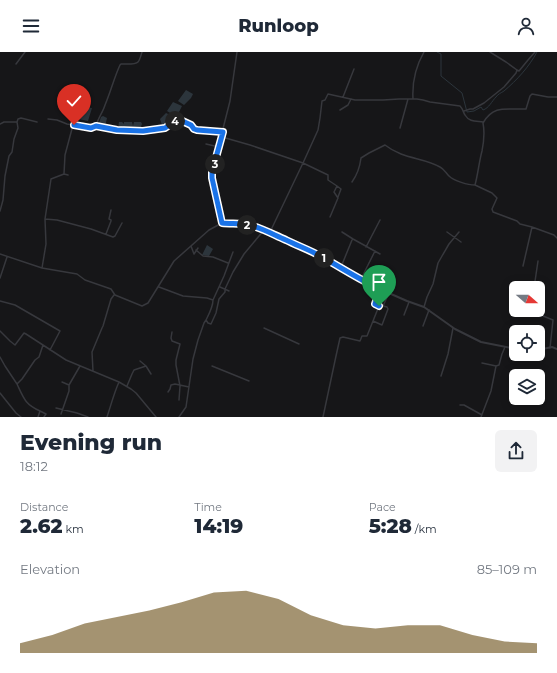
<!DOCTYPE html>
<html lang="en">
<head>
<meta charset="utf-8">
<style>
	body { margin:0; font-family:Montserrat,sans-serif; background:#f2f2f3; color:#1f2937; height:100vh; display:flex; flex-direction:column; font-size:15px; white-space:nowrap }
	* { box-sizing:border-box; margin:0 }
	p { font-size:13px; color:#747a83 }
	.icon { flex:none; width:22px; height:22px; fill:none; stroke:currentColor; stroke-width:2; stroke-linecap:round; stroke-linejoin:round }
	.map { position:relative; height:365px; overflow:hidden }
	.sheet { display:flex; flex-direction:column; background:#fff; flex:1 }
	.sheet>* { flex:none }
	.needle { width:26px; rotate:110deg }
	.buttons { position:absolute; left:509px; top:229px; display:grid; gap:8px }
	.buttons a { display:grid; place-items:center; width:36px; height:36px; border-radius:6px; background:#fff; box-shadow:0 2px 10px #0003; font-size:20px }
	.pin { position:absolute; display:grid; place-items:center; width:34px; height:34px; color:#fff; margin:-41px -17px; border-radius:50% 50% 50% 0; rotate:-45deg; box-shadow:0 0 4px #0007 }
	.pin .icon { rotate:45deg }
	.km { position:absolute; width:20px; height:20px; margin:-10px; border-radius:50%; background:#222; color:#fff; font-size:11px; line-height:20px; text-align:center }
	.round { display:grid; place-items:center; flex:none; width:42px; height:42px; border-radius:6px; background:#f2f2f3 }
	.headline { display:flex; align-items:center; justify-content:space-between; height:68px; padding:0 20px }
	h1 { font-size:22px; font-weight:800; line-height:30px }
	.metrics { display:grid; grid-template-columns:repeat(3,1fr); gap:6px; height:68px; padding:4px 20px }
	.metrics div { display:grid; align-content:center }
	.metrics b { font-size:20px; font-weight:800 }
	.metrics small { font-size:11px; font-weight:400 }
	.metrics p { font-size:11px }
	.chart { height:112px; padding:8px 20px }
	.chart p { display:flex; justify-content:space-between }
	.chart svg { width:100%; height:72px; margin-top:4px; fill:#7e6636; opacity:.7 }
	header { display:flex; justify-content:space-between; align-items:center; height:52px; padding:0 20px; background:#fff; font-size:18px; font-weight:800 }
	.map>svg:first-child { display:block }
</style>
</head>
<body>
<header><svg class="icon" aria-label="menu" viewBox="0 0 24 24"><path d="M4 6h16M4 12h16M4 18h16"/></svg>Runloop<svg class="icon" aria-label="person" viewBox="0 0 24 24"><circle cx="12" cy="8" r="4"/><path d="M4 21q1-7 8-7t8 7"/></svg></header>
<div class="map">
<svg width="557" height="365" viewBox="0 0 557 365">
	<rect width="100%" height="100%" fill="#161618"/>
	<path fill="#2c353c" d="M186 38 193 42 191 46 184 53 178 49Z
		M173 50 182 54 177 64H175L167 59Z
		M82 55 92 56 88 69 78 67Z
		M166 61 174 65 175 67 169 73 163 76 160 67Z
		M103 64 107 66 105 75 98 74 101 65Z
		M119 70H122L124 72V70H132L133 74 134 70H141L142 72 139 79H133L132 76V78L130 79 124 77 123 74 121 76H118Z
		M207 193 213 197 209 204 202 203Z"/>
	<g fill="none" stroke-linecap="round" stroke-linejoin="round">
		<path stroke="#2c353c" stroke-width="1" d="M437 0 441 2V24L462 41 467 60 474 59 481 55 483 58C489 56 492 49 496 45 498 42 501 41 504 39 517 28 529 15 537 0"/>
		<path stroke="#37383d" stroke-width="1.5" d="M16 12 25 0
			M517 18 519 19 528 8 535 0
			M343 45 354 17
			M557 45H548L532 42 530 44 526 57C507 58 494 52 483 71 485 81 484 89 482 99 479 110 478 122 475 133L492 141 497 146 492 157 493 160 517 169 520 172 532 175 554 183 557 186
			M413 47C412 30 416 14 424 0
			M340 58 348 53 351 47
			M464 59 470 57H473L484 51 504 35 516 21 517 18 506 10 490 0
			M48 67 57 68 67 72 83 75 91 76 96 74 117 78 143 79 165 76 178 67 191 73 194 77 197 78 223 80
			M17 70 18 67 21 66 37 70
			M0 72 4 70H17L18 76 14 87 12 100 9 104 5 124 3 148 0 159
			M96 74C98 66 103 60 105 53 111 39 114 26 120 13L121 12C126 12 135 13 138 10 140 8 141 3 142 0
			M400 76 408 47
			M222 85 250 93 303 111 270 180
			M206 92 219 95
			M64 122 68 123
			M352 130C357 123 360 114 361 106L369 101 385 93C390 97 396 100 401 102 414 107 428 108 440 115 444 117 446 121 449 124 454 129 468 133 475 133
			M337 134 341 137 338 145
			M330 165 338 146 334 140 337 134 328 128V123L303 111 318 78 320 66 322 49 325 48 328 42 355 48H383L399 47H417L423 48 430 50 460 54C463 57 463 60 465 63 469 70 476 69 483 70
			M45 167 57 168 91 177 113 185 115 184 122 171
			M342 180 353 187 380 202
			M447 180 461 190
			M106 182 111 169V168L109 167 111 158
			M191 194 194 202 198 196
			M366 195 380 168
			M196 198 203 204 213 205 228 211
			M0 202 42 216 77 222 85 228 111 237 115 243 142 254 148 251 174 209 209 178 222 171 212 126V120L230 49 237 0
			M523 214 532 175
			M341 215 352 188
			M42 216 46 192 45 167 51 127 64 122 65 103 73 73
			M0 226 7 205
			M361 227 375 199
			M159 235 183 244 207 246 213 248
			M220 235 229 239
			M534 236 538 209
			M0 249 15 253 60 279 50 298
			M538 250 544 252 543 264 553 268 550 296
			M383 254 389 241
			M424 255 427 245 433 232 438 211 442 204 449 192 459 180
			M404 263 409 250
			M206 268C209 262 213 255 213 248L224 224 233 200
			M373 269 379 254
			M423 274 429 258
			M264 276 299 292
			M0 279 10 289 15 293 24 281 26 282 66 308 119 330 131 337 136 341 156 365
			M172 280 171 286 172 289 180 292 176 308V313L180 334 179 348
			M0 305 5 314 17 332
			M140 309 146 314 151 322
			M482 311 496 314
			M212 314 249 329
			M93 319 92 300 102 276 103 274 111 247 114 243
			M441 324 448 302 453 276
			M62 330 69 333
			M127 334 132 322 134 318 146 314
			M168 340 170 337 171 333 175 332 189 335
			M0 341 16 361 21 365
			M460 353H464L482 363
			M56 356 77 361 88 365
			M40 359C25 352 24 347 17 332L22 327 35 308 39 305 43 293
			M61 362 69 339V333L80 314
			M38 365 40 359 46 362 44 365
			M107 365C111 353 114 341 119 330
			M179 365 186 355 193 307 198 288 204 271 206 268 208 271 211 272 216 261 219 247 225 240V237L233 220 244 202 264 178
			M323 365 336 304 340 286 343 285 360 289 362 284H367L373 269 382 273 388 257 387 255 375 252 380 237
			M481 365 491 339 496 314 499 313 502 302 505 295"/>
		<path stroke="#37383d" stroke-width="2" d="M222 171 250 173 271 181 287 188 306 196 342 216 349 222 364 229 366 231 407 249 424 255 455 277 481 290 516 297
			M538 298 552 295 557 297"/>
	</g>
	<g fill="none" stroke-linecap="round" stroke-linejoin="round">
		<defs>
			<path id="route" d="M74 73 91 76 96 74 117 78 143 79 165 76 178 67 191 73 194 77 197 78 223 80 212 120V126L222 171C231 172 241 171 249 173 262 176 274 183 286 188 298 194 310 198 322 205 342 216 360 228 380 237L375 252 379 254"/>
		</defs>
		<use href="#route" stroke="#fff" stroke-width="8"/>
		<use href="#route" stroke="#1a73e8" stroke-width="5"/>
	</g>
</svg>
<div class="buttons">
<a><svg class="needle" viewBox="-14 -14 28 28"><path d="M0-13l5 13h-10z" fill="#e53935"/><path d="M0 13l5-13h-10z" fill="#747a83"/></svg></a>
<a><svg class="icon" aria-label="locate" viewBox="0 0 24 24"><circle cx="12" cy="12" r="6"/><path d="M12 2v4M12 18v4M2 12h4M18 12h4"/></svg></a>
<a><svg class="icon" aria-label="layers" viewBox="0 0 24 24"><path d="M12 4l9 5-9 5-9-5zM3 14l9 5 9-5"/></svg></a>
</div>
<div class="pin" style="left:379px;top:254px;background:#1e9e55"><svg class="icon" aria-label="arrive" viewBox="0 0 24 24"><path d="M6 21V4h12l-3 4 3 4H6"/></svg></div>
<div class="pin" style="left:74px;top:73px;background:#d93025"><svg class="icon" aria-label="check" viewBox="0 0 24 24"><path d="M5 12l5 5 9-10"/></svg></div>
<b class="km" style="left:324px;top:206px">1</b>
<b class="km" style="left:247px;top:173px">2</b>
<b class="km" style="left:215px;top:112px">3</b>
<b class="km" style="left:175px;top:69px">4</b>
</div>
<section class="sheet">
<div class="headline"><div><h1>Evening run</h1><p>18:12</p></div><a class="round"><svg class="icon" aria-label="share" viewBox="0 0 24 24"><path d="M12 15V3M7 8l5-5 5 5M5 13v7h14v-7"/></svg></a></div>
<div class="metrics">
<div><p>Distance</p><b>2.62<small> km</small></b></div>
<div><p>Time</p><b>14:19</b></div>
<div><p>Pace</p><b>5:28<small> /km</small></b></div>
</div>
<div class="chart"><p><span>Elevation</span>85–109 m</p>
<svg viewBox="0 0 160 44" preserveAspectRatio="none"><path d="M0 44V38L10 33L20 26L30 22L40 18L50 13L60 7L70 6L80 11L90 21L100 27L110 29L120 27L130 27L140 33L150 37L160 38V44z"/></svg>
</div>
</section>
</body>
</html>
